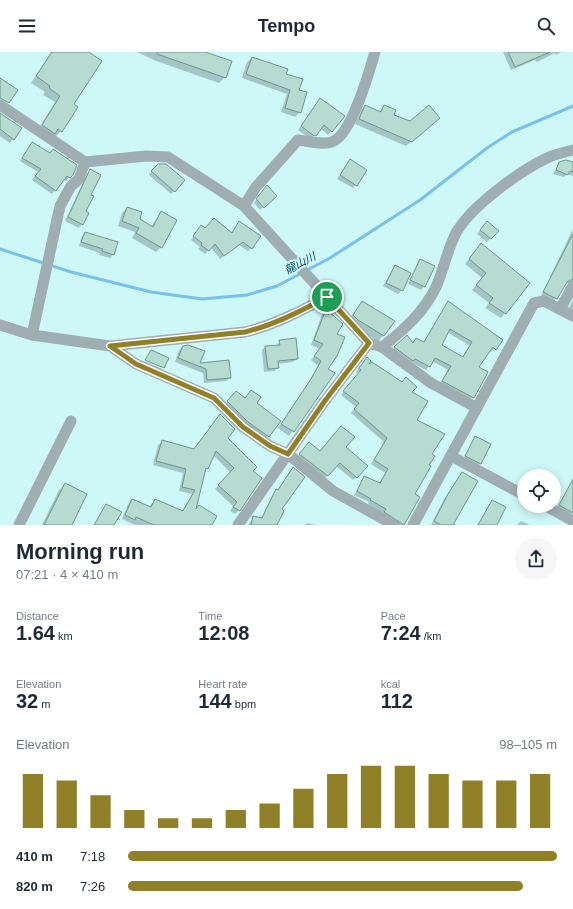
<!DOCTYPE html>
<html lang="en">
<head>
<meta charset="utf-8">
<style>
	body { margin:0; font-family:Arial,"Noto Sans JP",sans-serif; background:#f6f6f7; color:#1f2937; height:100vh; display:flex; flex-direction:column; font-size:15px; white-space:nowrap }
	* { box-sizing:border-box; margin:0 }
	p { font-size:13px; color:#747a83 }
	.icon { flex:none; width:22px; height:22px; fill:none; stroke:currentColor; stroke-width:2; stroke-linecap:round; stroke-linejoin:round }
	.map { position:relative; height:473px; overflow:hidden }
	.details { display:flex; flex-direction:column; background:#fff; flex:1 }
	.details>* { flex:none }
	.controls { position:absolute; left:517px; top:417px; display:grid; gap:8px }
	.controls a { display:grid; place-items:center; width:44px; height:44px; border-radius:50%; background:#fff; box-shadow:0 2px 10px #0003; font-size:20px }
	.pin { position:absolute; display:grid; place-items:center; width:34px; height:34px; color:#fff; margin:-17px; border:2px solid #fff; border-radius:50%; box-shadow:0 1px 4px #0007 }
	.round { display:grid; place-items:center; flex:none; width:42px; height:42px; border-radius:21px; background:#f6f6f7 }
	.summary { display:flex; align-items:center; justify-content:space-between; height:68px; padding:0 16px }
	h1 { font-size:22px; font-weight:700; line-height:30px }
	.figures { display:grid; grid-template-columns:repeat(3,1fr); gap:6px; height:68px; padding:4px 16px }
	.figures div { display:grid; align-content:center }
	.figures b { font-size:20px; font-weight:700 }
	.figures small { font-size:11px; font-weight:400 }
	.figures p { font-size:11px }
	.chart { height:112px; padding:8px 16px }
	.chart p { display:flex; justify-content:space-between }
	.chart svg { width:100%; height:72px; margin-top:4px; stroke:#908027; stroke-width:6 }
	ul { padding:0 16px; list-style:none; font-size:13px }
	li { display:grid; grid-template-columns:64px 48px 1fr; align-items:center; height:30px }
	li i { height:10px; border-radius:5px; background:#908027 }
	header { display:flex; justify-content:space-between; align-items:center; height:52px; padding:0 16px; background:#fff; font-size:18px; font-weight:700 }
	.map>svg:first-child { display:block }
</style>
</head>
<body>
<header><svg class="icon" aria-label="menu" viewBox="0 0 24 24"><path d="M4 6h16M4 12h16M4 18h16"/></svg>Tempo<svg class="icon" aria-label="search" viewBox="0 0 24 24"><circle cx="10" cy="10" r="6"/><path d="M15 15l6 6"/></svg></header>
<div class="map">
<svg width="573" height="473" viewBox="0 0 573 473">
	<rect width="100%" height="100%" fill="#cef7f7"/>
	<path fill="#0003" fill-rule="evenodd" d="M51 0H88L72 52 61 79 55 85 37 79 55 50 43 43 45 40 31 31Z
		M137 0H203L225 25 219 31 156 9Z
		M503 0H562L555 3V1L537 10 535 8 511 18Z
		M252 6 285 22 298 38 300 60 295 65 281 60 287 42 242 26 247 10Z
		M317 51 343 65 328 83 320 76 311 87 309 86 298 78Z
		M365 54 379 60 384 54 393 63 410 70 434 71 406 94 355 72 361 59Z
		M0 63 21 77 10 91 0 84Z
		M32 91 49 102 53 98 72 122 66 129 63 128 52 142 32 128 38 120 20 109Z
		M350 108 356 133 353 136 337 127Z
		M559 111H573V124L567 122 564 125 553 122Z
		M155 116 174 139 171 142 149 123Z
		M90 119 89 143 82 172 79 176 65 169 87 122Z
		M264 138 276 144 260 158 254 151Z
		M127 156 138 168 151 175 161 160V195L156 200 132 186 135 180 118 174 122 161Z
		M239 170 251 196 248 199 239 193 220 207 211 195 205 202 198 197 200 195 191 188 198 178 205 177 231 181Z
		M484 174 497 179 487 190 477 182Z
		M573 177V231H566L553 250 541 244Z
		M85 181 117 191 113 203 110 206 99 203 100 201 79 194 82 184Z
		M476 197 528 231 501 266 485 256 489 251 472 238 482 226 465 212Z
		M421 208 424 234 421 238 408 232Z
		M395 214 402 238 398 242 383 234Z
		M573 247V261L568 258Z
		M362 250 383 284 378 289 353 274 348 269Z
		M448 250 502 288 491 300 489 298 478 316 486 321 470 349 439 333 448 318 432 309 426 318 391 299 407 285 412 291 416 287 423 290ZM447 280 470 294 462 305 440 293Z
		M326 258 336 282 326 317 333 321 289 384 278 376 307 333 318 314 311 308 320 297 311 293 322 262Z
		M280 289 297 307 293 310 277 312 278 316 274 319 264 320 262 298 265 295 276 294Z
		M183 294 199 312 230 326 226 329 204 331 203 321 175 310 179 298Z
		M144 309 162 317 160 319 143 312Z
		M363 310 366 316 411 341 416 368 430 402 428 413 413 442 419 446 403 473H397L368 452 369 450 354 443 365 425 379 432 385 421 371 412 384 390 351 361 356 355 341 343 359 322 356 320Z
		M251 340 268 384 264 388 224 354 232 344 244 347Z
		M216 368 227 387 251 420 239 458 235 462 230 459 233 454 215 437 231 421 213 403 204 419 194 460 211 473H135L122 467 128 452 132 448 149 455 155 448 182 459 192 442 179 439 183 421 153 413 158 393 163 389 193 398Z
		M475 386 480 412 477 415 463 407Z
		M306 395 319 401 345 395 357 425 353 428 336 414 324 427 297 406Z
		M290 420 276 472 282 473H248L253 466 261 467 273 442 277 439Z
		M462 421 453 471 457 473H431L444 447Z
		M66 432 71 473H42L59 438Z
		M569 436 573 438V460L569 464 556 457Z
		M492 449 496 473H478L489 453Z
		M521 469 530 473H517Z
		M307 471 316 473H305Z"/>
	<g fill="none" stroke-linecap="round" stroke-linejoin="round">
		<path stroke="#79c1eb" stroke-width="3" d="M0 197 71 220 151 240 202 247 247 243 277 234 330 206 420 148 487 96 512 80 573 54"/>
	</g>
	<path fill="#b6dbd1" stroke="#71958b" fill-rule="evenodd" d="M52 0H89L102 9 74 52 78 55 62 80 58 77 55 82 42 73 60 44 49 36 50 34 36 24Z
		M157 0H205L232 9 226 26 157 2Z
		M508 0H550L515 15Z
		M252 5 288 17 286 22 303 27 299 38 307 40 301 61 285 56 290 38 246 22Z
		M0 26 18 38 9 51 0 46Z
		M320 46 345 64 332 80 324 73 316 84 313 83 301 74Z
		M365 53 381 60 384 53 396 58 394 63 410 69 429 53 440 66 412 90 359 67Z
		M0 61 22 76 14 88 0 77Z
		M32 90 50 101 53 97 77 113 73 123 70 126 67 124 56 139 35 124 41 117 22 106Z
		M350 107 367 118 357 134 340 123Z
		M566 108 573 110V120L570 119 568 123 556 118 559 110Z
		M158 112H166L185 128 175 140 151 119Z
		M90 117 101 123 91 143 94 144 86 159 89 161 83 173 68 165Z
		M267 133 277 144 264 156 256 147Z
		M127 155 142 160 140 167 153 175 161 159 177 168 162 196 136 181 139 176 122 169Z
		M214 166 232 181 239 169 261 184 252 197 243 190 224 204 215 192 209 199 201 193 202 191 193 184 201 173 205 176Z
		M487 169 499 179 491 187 480 178Z
		M85 180 118 190 114 203 102 199 103 197 81 190Z
		M573 182V227L567 230 557 247 543 240Z
		M481 191 530 231 506 262 489 251 493 246 476 233 486 221 469 207Z
		M420 207 435 214 425 235 410 228Z
		M395 213 411 221 403 239 386 231Z
		M362 249 395 269 384 284 358 268 353 263Z
		M448 249 503 288 496 298 493 295 479 315 488 320 474 346 442 329 451 314 435 306 430 315 415 307 413 309 394 295 407 283 413 291 416 286 424 290ZM450 277 472 290 463 305 442 293Z
		M326 257 343 272 337 282 345 285 337 304 328 317 335 321 294 380 281 372 311 327 321 309 314 304 323 292 314 288Z
		M296 286 298 307 278 309 279 316 268 317 265 294 280 293 279 288Z
		M188 293 205 299 200 311 229 308 231 326 207 328 206 317 178 306 183 294Z
		M151 298 169 306 164 316 145 308Z
		M367 305 371 309 369 312 372 310 402 330 406 325 417 335 412 340 428 349 417 368 445 382 432 402 435 404 429 413 431 414 415 442 420 445 404 473 384 460 386 457 370 448 371 447 357 439 364 424 380 431 388 417 374 408 387 386 354 357 359 351 343 339 361 318 359 316Z
		M251 338 261 345 257 351 281 369 269 385 248 370 227 349 236 339 245 346Z
		M220 362 235 377 228 386 257 415 253 419 262 426 240 459 233 455 237 450 218 433 234 416 216 399 208 417 206 416 196 457 199 453 217 464 212 473H154L136 465 135 468 125 463 132 447 151 455 155 447 183 459 195 438 182 435 186 417 156 409 162 388 194 397Z
		M341 374 355 385 346 395 368 414 357 426 340 411 328 424 299 402 309 390 320 399Z
		M475 384 491 392 481 412 465 404Z
		M293 415 305 425 282 457 284 459 277 473H251L253 464 262 466 276 437 278 438Z
		M462 420 478 429 453 473H441L434 469 448 442Z
		M573 427V461L559 453Z
		M65 431 87 442 72 473H44Z
		M492 448 506 455 497 473H478Z
		M106 452 122 460 114 473H94Z"/>
	<g fill="none" stroke-linecap="round" stroke-linejoin="round">
		<path stroke="#9eaeb3" stroke-width="11" d="M0 53 85 110 146 104 168 105 244 154 327 245
			M244 154 256 135 298 88C308 89 325 94 334 89 353 79 369 20 375 0
			M560 257 573 234
			M0 273 32 283 60 154 71 134 79 127 85 110
			M32 283 110 294 245 280C274 273 301 259 327 245L369 291
			M110 294 136 312 214 346 243 375 270 394 288 402 333 439 394 473
			M382 295 431 331 477 356
			M451 404 524 443
			M546 454 573 469
			M19 473 71 369
			M238 473 324 350 369 291 382 295C404 278 424 260 436 235 444 217 447 198 456 181 471 154 520 119 547 106 555 102 565 100 573 98
			M413 473 534 251 544 249 573 264"/>
	</g>
	<g fill="none" stroke-linecap="round" stroke-linejoin="round">
		<defs>
			<path id="route" d="M327 245 369 291 324 350 288 402 270 394 243 375 214 346 136 312 110 294 245 280C274 273 301 259 327 245Z"/>
		</defs>
		<use href="#route" stroke="#fff" stroke-width="8"/>
		<use href="#route" stroke="#908027" stroke-width="5"/>
	</g>
	<g text-anchor="middle" stroke-width="4" stroke-linejoin="round" paint-order="stroke">
		<g font-size="11" font-style="italic" fill="#084560" stroke="#cef7f7">
			<text transform="translate(300 211) rotate(-28)" y="4">龍山川</text>
		</g>
	</g>
</svg>
<div class="controls">
<a><svg class="icon" aria-label="locate" viewBox="0 0 24 24"><circle cx="12" cy="12" r="6"/><path d="M12 2v4M12 18v4M2 12h4M18 12h4"/></svg></a>
</div>
<div class="pin" style="left:327px;top:245px;background:#1e9e55"><svg class="icon" aria-label="arrive" viewBox="0 0 24 24"><path d="M6 21V4h12l-3 4 3 4H6"/></svg></div>
</div>
<section class="details">
<div class="summary"><div><h1>Morning run</h1><p>07:21 · 4 × 410 m</p></div><a class="round"><svg class="icon" aria-label="share" viewBox="0 0 24 24"><path d="M12 15V3M7 8l5-5 5 5M5 13v7h14v-7"/></svg></a></div>
<div class="figures">
<div><p>Distance</p><b>1.64<small> km</small></b></div>
<div><p>Time</p><b>12:08</b></div>
<div><p>Pace</p><b>7:24<small> /km</small></b></div>
</div>
<div class="figures">
<div><p>Elevation</p><b>32<small> m</small></b></div>
<div><p>Heart rate</p><b>144<small> bpm</small></b></div>
<div><p>kcal</p><b>112</b></div>
</div>
<div class="chart"><p><span>Elevation</span>98–105 m</p>
<svg viewBox="0 0 160 44" preserveAspectRatio="none"><path d="M5 44V11M15 44V15M25 44V24M35 44V33M45 44V38M55 44V38M65 44V33M75 44V29M85 44V20M95 44V11M105 44V6M115 44V6M125 44V11M135 44V15M145 44V15M155 44V11"/></svg>
</div>
<ul>
<li><b>410 m</b>7:18<i style="width:100%"></i></li>
<li><b>820 m</b>7:26<i style="width:92%"></i></li>
</ul>
</section>
</body>
</html>
